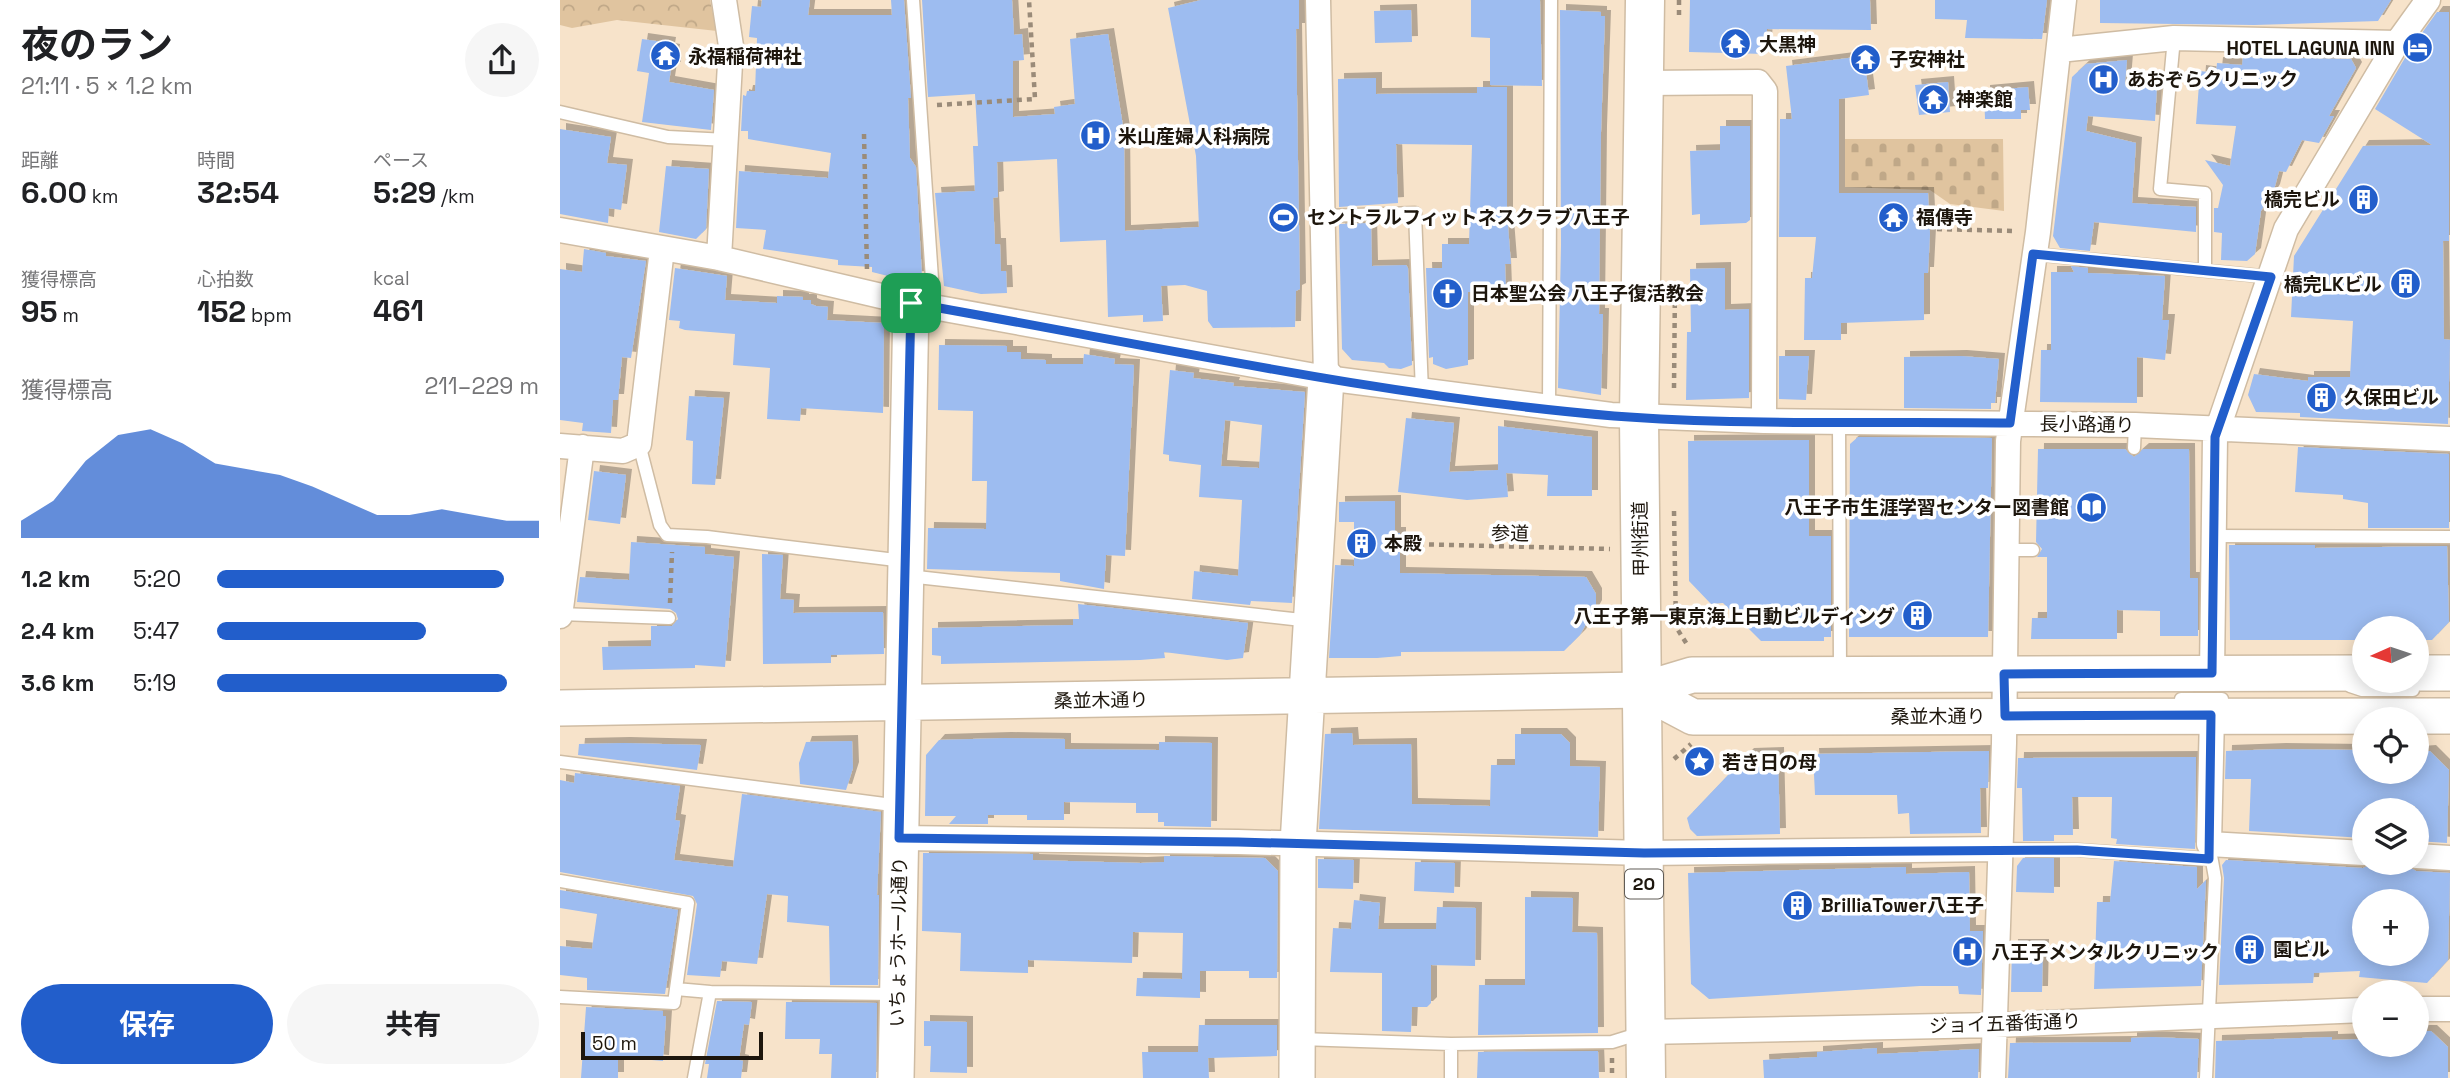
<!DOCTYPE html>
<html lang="ja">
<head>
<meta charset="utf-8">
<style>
	body { margin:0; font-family:"Space Grotesk","Noto Sans JP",sans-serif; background:#f6f6f6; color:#202124; height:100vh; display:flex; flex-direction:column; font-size:26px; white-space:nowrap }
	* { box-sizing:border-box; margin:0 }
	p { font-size:23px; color:#757577 }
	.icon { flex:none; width:38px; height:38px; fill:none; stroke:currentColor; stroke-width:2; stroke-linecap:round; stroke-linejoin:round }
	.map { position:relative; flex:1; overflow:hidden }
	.sheet { display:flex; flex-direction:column; background:#fff; width:560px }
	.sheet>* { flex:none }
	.needle { width:46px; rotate:267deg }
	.tools { position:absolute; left:1792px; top:616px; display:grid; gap:14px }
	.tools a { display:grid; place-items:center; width:77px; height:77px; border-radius:50%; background:#fff; box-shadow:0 4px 18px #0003; font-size:35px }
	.scale { position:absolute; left:21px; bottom:18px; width:182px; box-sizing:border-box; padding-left:7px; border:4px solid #1d160d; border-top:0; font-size:19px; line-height:24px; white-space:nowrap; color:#1d160d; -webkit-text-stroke:5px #fff; paint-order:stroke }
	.pin { position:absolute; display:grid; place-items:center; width:60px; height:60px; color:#fff; margin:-30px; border-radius:14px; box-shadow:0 4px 10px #0006 }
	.round { display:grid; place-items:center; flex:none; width:74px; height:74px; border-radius:37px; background:#f6f6f6 }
	.summary { display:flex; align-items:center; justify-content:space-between; height:119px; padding:0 21px }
	h1 { font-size:38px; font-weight:700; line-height:52px }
	.figures { display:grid; grid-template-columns:repeat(3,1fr); gap:10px; height:119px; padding:7px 21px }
	.figures div { display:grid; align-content:center }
	.figures b { font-size:30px; font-weight:700 }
	.figures small { font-size:19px; font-weight:400 }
	.figures p { font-size:19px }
	.chart { height:196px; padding:14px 21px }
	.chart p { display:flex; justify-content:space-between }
	.chart svg { width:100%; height:126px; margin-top:7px; fill:#225ecb; opacity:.7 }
	.cta { display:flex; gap:14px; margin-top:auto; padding:14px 21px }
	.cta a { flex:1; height:80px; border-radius:42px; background:#225ecb; color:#fff; font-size:28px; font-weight:700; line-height:80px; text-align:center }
	.cta a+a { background:#f6f6f6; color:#202124 }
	ul { padding:0 21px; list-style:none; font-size:23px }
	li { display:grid; grid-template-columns:112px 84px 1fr; align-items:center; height:52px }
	li i { height:18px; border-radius:9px; background:#225ecb }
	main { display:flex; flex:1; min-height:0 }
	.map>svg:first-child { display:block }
</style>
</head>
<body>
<main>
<section class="sheet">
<div class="summary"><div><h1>夜のラン</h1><p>21:11 · 5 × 1.2 km</p></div><a class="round"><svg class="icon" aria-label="share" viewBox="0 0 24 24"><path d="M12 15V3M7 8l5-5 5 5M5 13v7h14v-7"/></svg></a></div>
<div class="figures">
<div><p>距離</p><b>6.00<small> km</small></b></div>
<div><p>時間</p><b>32:54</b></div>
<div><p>ペース</p><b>5:29<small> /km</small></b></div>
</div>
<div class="figures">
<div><p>獲得標高</p><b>95<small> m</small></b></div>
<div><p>心拍数</p><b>152<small> bpm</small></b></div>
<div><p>kcal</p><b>461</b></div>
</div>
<div class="chart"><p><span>獲得標高</span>211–229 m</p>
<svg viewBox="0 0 160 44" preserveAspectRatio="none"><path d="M0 44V38L10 31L20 17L30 8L40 6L50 11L60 18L70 20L80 22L90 26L100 31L110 36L120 36L130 34L140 36L150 38L160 38V44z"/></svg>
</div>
<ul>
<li><b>1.2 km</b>5:20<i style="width:89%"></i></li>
<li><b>2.4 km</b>5:47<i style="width:65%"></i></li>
<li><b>3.6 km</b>5:19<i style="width:90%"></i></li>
</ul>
<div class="cta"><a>保存</a><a>共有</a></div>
</section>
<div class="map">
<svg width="1890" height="1078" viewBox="0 0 1890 1078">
	<defs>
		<pattern id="cemetery-stones" width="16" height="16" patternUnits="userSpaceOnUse" patternTransform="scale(1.75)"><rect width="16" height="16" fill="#e0c49f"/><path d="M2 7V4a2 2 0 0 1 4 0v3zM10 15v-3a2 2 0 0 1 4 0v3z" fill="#c0a888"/></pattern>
		<pattern id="park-crowns" width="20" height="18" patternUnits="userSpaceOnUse" patternTransform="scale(1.75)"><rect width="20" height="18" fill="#e0c49f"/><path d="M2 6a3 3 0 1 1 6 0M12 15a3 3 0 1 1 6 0" fill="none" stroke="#c0a888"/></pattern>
		<filter id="shadow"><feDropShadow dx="6" dy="-6" stdDeviation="0" flood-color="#0004"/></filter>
	</defs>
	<rect width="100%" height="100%" fill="#f7e3ca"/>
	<path fill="url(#cemetery-stones)" d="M1285 139H1443L1444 211 1390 204 1370 190 1285 187Z"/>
	<path fill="url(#park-crowns)" d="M0 0H150L157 31 57 20 12 28 0 25Z"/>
	<path fill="#9dbcf0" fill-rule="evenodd" filter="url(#shadow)" d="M202 0H250L248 15H332L331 0H344L351 98H348L350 158 356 167 362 277 336 278 312 272V267L278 265V260L203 249 206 230 176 228 179 171 268 178 271 153 188 139V131H181L183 95 186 96 187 91H195L197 38 189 37 192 6 201 7Z
		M362 0H452L454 35 462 34 464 60 453 61V117L495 114 494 107 515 104 510 39 548 34 564 132 565 231 639 227 636 156 608 8 641 0H739V29H736L740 289 736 291 735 327 653 328 648 321 647 291 625 285 601 286 603 321 583 322V315L548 317 546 240 500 242 497 159 437 162 438 197 433 198 435 244H440L441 271H446L447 293 421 294 384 286 375 193 415 191 413 146H418L415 94 368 97Z
		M911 0H980L982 86 930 85V38L911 37Z
		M1130 0H1310L1311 30 1207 29 1205 54 1129 52Z
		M1375 0H1487L1482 39 1405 38 1407 20 1375 19Z
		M1540 0H1831L1818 21 1694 25 1540 23Z
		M851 10 852 42 815 43 814 11Z
		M1000 10 1041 12V16H1045L1041 132 1039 314H1043L1041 395 998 388 1001 245Z
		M1877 12H1889V241H1883L1884 339 1890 340 1888 424 1740 417V413L1696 412 1688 395 1694 374 1748 381V377H1790L1793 321 1731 317 1734 256 1803 146 1872 145 1815 109 1849 51Z
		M82 39 110 43 109 49 114 50 109 82 154 90 151 130 82 122 89 73 77 71Z
		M1304 56 1309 95 1279 99V193H1368L1370 234 1368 273H1364V320L1281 323V340H1244L1245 278H1252L1256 237H1219L1220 119H1232L1226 66Z
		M1683 57 1791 59 1796 68 1769 116H1774L1759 143 1742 140 1726 172 1719 171 1714 190 1701 211 1695 254 1687 261 1661 260 1662 233 1654 232V208H1658L1663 185 1645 160 1670 166 1676 126 1636 124 1640 71 1656 73 1657 63 1682 65Z
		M1567 60 1565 84 1597 86 1595 121 1528 116 1526 131 1576 143 1572 203 1636 207V232L1534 222 1530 251 1500 248 1493 236 1512 77 1526 64Z
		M816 78V94L917 93V87H947V213L951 264H945L946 292H908V365L886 369 873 364V357L869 358 866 268H882V244H909L912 145 836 144 838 203 779 207 778 79Z
		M1388 82 1390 112 1359 115 1355 85Z
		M1468 87 1470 110H1461V119H1425L1424 91Z
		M1160 126H1190V220L1186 223 1140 225V214L1132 215 1130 151 1160 150Z
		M0 129 51 137 47 163 67 165 61 210 49 208 48 223 0 214Z
		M106 166 149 169 146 229 136 239 99 232Z
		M811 223 812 266 846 265 848 268 852 365 841 369 829 368 824 363 792 360 782 349 779 224Z
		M24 249 46 253V256L86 261 71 358 62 357 58 400H53L51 433 22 431 23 423 0 420V269L22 272Z
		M1511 266 1528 268V273L1605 276 1602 320H1609L1605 360 1577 357V403L1480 402 1481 350H1491V272H1514Z
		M115 268 167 276 165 300 217 303V296L243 297V300H251V304L256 306 268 307 267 320 324 323 323 413 241 408 240 421 207 419 210 368 173 365 175 334 125 330 119 328 120 321 109 320Z
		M1165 268V310L1189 309V398L1126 400 1127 332H1131L1130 269Z
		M379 345 447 346V352H461V359L486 360V364H523L524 354 555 359 554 364 574 365 565 556 546 555 544 589 500 581V573L367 569 368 528 426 529 427 481H412L413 411 378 410Z
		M1219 356H1249L1246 400 1219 399Z
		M1401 356 1439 359 1435 403H1431V409L1344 408V357Z
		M610 370 634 373 633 378 674 383 673 386 745 392 732 603 691 601 690 605 632 599 634 571 678 576 682 500 639 497 641 465 609 461V455L603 454ZM665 420 702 425 699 468 661 466Z
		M129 396 164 398 155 485 132 484 133 441 126 440Z
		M846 418 894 423 889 472 938 470V426L1032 437V496H987L988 475 946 473 948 497 907 500 838 492Z
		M1298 437 1432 438 1428 637H1289L1290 444Z
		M1249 440V536H1271V637H1264V641H1201L1163 603 1151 604 1129 581 1128 441Z
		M1738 447 1889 454V528H1808V503L1783 499V495L1735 492Z
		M1478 449H1565L1574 457 1583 449H1629L1630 578H1638V636H1600V611L1557 610V639H1471L1472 618H1487V557H1477L1482 549 1476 542Z
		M34 471 66 475 60 524 28 520Z
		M835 501V533H840V573L1026 577 1036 594V606L1020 635 1004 651 841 652V656L817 658H769L775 565 794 566V522H779V502Z
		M71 542 145 547V554L174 557 165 667 135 665V668L43 670 42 647 91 646V626H112L118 619 116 613 110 609 17 602 20 577 69 580Z
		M1669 545H1755V548L1887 546 1889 622 1872 640H1857V628H1804V640H1670Z
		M202 554 223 555 220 599 234 600 233 613 323 612 324 654 271 655V663L203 664Z
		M518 604 688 623 683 658 667 660 604 652 605 658 580 660 381 664V656L372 655V628L513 625V619H519Z
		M792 733 793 745 851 744 852 804 930 806 931 765H955V734H1001L1010 743V766L1040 767 1038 837 759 829 765 734Z
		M445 738 505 739V749L599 750V742L652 743 651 827 604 826V822H598V813H576V803L504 802V820H467V815H428V824H389L396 816H365L366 755 379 740Z
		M292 741 293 768 286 790 240 784 239 763 246 742Z
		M64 743 141 745 137 770 18 755 19 744Z
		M1720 749 1799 750V756H1804V772H1857V752L1870 751 1889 770 1887 843 1857 841 1855 806H1811V810H1804V838L1689 831 1691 779H1665L1666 751Z
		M1429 751 1428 788H1420L1421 833 1350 834 1349 813 1338 814 1337 795H1255L1253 754Z
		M1218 753 1220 834 1137 836 1130 829 1127 818 1188 754Z
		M1636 757 1635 849 1556 844 1557 839 1551 838 1552 797H1512L1513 835H1494V841H1463L1462 788H1457L1458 758Z
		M15 773 120 786 115 820 120 821 114 860 173 867 182 794 321 812 317 895H319L318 985H270L269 926 227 922 228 896 207 894 197 964 162 961 160 977 127 975 137 904 133 896 0 872V780L14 783Z
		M363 853 473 854V860L581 863 604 862V856L705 858 718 871 717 978H689V971H640V998L576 996 577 978 622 979 623 933 573 932 572 963 468 960V973L400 971 401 933 362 931Z
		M1463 858H1494V893L1456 892 1457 866Z
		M758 859 794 860 793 889 758 888Z
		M1666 860 1803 868 1814 863 1845 864 1856 871 1890 873 1888 960 1867 983 1799 977 1800 971 1754 973 1753 983 1659 985 1664 878 1662 865ZM1804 901H1857V954H1804Z
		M1554 861 1637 867V889L1646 880 1641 986 1534 989 1537 902H1550Z
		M855 862 895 863 894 893 854 891Z
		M1346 867V874L1409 872 1410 931H1423L1421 995 1399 994 1398 986H1360L1149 999 1131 984 1128 873Z
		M0 890 118 910 105 994 27 990V978L0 975V946L32 949 37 914 0 908Z
		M965 897 1013 898 1012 932 1037 933 1038 1033 918 1035 919 985H965Z
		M794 900 820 903 818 929H876L877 907 916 908 915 966 871 965V1003L867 1007H852L851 1032 822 1031V973L770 972 773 928 791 929Z
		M1452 945H1483L1482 992H1451Z
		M157 1001 192 1002 189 1025 184 1024 179 1060 183 1061 181 1078H147L149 1064H145Z
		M226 1002 317 1003 316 1078H271L272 1054H259L260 1039H225Z
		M26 1007 103 1011V1016H106L103 1061 58 1057V1078H21Z
		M364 1021 407 1022V1073L370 1072 371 1046H364Z
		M639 1025H717V1056L648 1058 649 1078H583L582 1052H638Z
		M1857 1031H1871L1888 1047V1078H1655L1656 1041 1772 1037V1040L1804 1039V1045H1857Z
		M1592 1037 1639 1039 1637 1078H1448L1450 1043 1571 1042V1038Z
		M1317 1048V1054L1419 1049 1418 1078H1204L1203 1060 1257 1057V1052Z
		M1038 1051 1039 1078H917L918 1052Z"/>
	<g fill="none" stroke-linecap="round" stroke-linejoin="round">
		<defs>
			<path id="lane" d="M1614 38 1600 189 1645 193V270
				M0 112 108 137 167 140
				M765 216 855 213 862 392
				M1473 254 1711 277
				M351 303 372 279 353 0
				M989 408 991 0
				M1279 421 1280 674
				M79 444 100 525 107 535 147 537 344 561
				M1574 448 1575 425
				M1653 536 1890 537
				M1447 550H1473
				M348 576 751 621
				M0 614 109 618
				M1790 686 1802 690H1853
				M1621 699H1662
				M0 762 340 806
				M1441 849 1517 850 1649 859
				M0 881 128 903 114 1003 0 997
				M116 989 150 992 334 994
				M740 1039 891 1044 1052 1042 1081 1033
				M891 1044V1078
				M134 1078 150 992
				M1646 1078 1655 878 1649 844"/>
			<path id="street" d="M758 0 766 378
				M1499 50 1614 38 1837 43
				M1085 83 1198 82 1205 91 1204 421
				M0 230 159 258 351 303 766 378 1051 415 1204 421 1575 425 1890 439
				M159 258 171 46 164 0
				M0 446 63 451 79 444 102 249
				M0 616 22 447
				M1652 673 1655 437 1726 229 1837 43 1868 0
				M1652 715 1649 844 1804 853
				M339 838 678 842 1084 853 1441 849
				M1857 856 1890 858
				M1857 1009H1890
				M1085 1032 1435 1025 1804 1010
				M1433 1078 1444 743 1448 441 1478 232 1504 0"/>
			<path id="secondary" d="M1857 673H1890
				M1082 690 1133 717 1890 716
				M0 708 1082 690 1132 675 1804 673
				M336 1078 351 303
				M737 1078 738 844 766 378"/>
			<path id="highway" d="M1085 0 1079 418 1086 1078"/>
		</defs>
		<use href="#lane" stroke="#cfbca3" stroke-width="15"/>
		<use href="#street" stroke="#cfbca3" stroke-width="27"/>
		<use href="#secondary" stroke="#cfbca3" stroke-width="38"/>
		<use href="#highway" stroke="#cfbca3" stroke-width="41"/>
		<path stroke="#9a8b79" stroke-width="4.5" stroke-dasharray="5 5" stroke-linecap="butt" d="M1119 15V0
			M116 59 146 63
			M377 105 475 99 469 0
			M304 134 307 271
			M1377 229 1456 231
			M1114 388 1115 284
			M1114 511 1116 627 1128 646
			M849 544 1050 549
			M110 603 112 552
			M1114 759 1131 744
			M1052 1058V1078"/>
		<use href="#lane" stroke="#fff" stroke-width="12"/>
		<use href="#street" stroke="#fff" stroke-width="24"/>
		<use href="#secondary" stroke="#fff" stroke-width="35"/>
		<use href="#highway" stroke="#fff" stroke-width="38"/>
	</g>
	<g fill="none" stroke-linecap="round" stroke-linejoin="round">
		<defs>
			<path id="route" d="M1473 254 1711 277 1655 437 1652 673 1444 674 1445 716 1651 715 1649 859 1517 850 1084 853 678 842 339 838 351 303C585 344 818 396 1054 416 1185 426 1318 421 1450 423Z"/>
		</defs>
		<use href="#route" stroke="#fff" stroke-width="14"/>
		<use href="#route" stroke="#225ecb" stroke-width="9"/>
	</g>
	<defs>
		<symbol id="temple-disc" viewBox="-11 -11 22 22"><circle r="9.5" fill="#225ecb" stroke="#fff"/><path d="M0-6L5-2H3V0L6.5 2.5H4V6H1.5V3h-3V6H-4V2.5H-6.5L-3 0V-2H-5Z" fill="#fff"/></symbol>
		<symbol id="hotel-disc" viewBox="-11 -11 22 22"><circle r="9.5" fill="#225ecb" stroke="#fff"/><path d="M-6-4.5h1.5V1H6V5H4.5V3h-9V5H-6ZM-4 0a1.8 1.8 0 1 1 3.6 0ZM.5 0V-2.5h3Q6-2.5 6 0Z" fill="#fff"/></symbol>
		<symbol id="hospital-disc" viewBox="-11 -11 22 22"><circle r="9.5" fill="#225ecb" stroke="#fff"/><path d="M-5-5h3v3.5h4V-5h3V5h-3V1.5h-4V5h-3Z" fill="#fff"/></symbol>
		<symbol id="building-disc" viewBox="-11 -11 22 22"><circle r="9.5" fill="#225ecb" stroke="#fff"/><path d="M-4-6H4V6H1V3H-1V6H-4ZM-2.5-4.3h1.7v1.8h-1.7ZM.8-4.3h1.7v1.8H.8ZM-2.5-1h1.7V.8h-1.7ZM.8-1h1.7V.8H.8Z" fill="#fff"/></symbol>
		<symbol id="stadium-disc" viewBox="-11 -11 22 22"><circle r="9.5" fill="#225ecb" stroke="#fff"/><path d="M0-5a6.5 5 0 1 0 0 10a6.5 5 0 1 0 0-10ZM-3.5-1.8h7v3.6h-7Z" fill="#fff"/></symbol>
		<symbol id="church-disc" viewBox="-11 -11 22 22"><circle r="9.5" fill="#225ecb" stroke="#fff"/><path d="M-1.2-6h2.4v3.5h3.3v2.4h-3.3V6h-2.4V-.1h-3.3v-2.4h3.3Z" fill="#fff"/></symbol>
		<symbol id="library-disc" viewBox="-11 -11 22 22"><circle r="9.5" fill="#225ecb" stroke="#fff"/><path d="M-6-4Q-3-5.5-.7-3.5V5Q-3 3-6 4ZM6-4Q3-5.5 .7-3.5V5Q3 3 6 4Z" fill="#fff"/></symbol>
		<symbol id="sight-disc" viewBox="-11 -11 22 22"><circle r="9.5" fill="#225ecb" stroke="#fff"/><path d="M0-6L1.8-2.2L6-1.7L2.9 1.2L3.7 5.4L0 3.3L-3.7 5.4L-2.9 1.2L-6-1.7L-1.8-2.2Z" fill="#fff"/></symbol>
	</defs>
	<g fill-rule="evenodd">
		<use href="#temple-disc" x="1158" y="26" width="35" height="35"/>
		<use href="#hotel-disc" x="1840" y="30" width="35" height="35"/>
		<use href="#temple-disc" x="88" y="38" width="35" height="35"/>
		<use href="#temple-disc" x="1288" y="42" width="35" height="35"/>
		<use href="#hospital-disc" x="1526" y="62" width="35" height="35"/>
		<use href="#temple-disc" x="1356" y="82" width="35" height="35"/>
		<use href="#hospital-disc" x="518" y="118" width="35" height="35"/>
		<use href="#building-disc" x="1786" y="182" width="35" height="35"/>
		<use href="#stadium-disc" x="706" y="200" width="35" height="35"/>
		<use href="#temple-disc" x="1316" y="200" width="35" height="35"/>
		<use href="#building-disc" x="1828" y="266" width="35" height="35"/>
		<use href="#church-disc" x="870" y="276" width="35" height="35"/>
		<use href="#building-disc" x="1744" y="380" width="35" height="35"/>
		<use href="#library-disc" x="1514" y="490" width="35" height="35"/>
		<use href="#building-disc" x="784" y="526" width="35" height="35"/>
		<use href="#building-disc" x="1340" y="598" width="35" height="35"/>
		<use href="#sight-disc" x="1122" y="744" width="35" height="35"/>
		<use href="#building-disc" x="1220" y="888" width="35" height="35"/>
		<use href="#building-disc" x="1672" y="932" width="35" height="35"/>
		<use href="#hospital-disc" x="1390" y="934" width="35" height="35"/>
	</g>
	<g text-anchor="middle" stroke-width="7" stroke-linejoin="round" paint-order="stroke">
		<rect fill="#fff" stroke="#615c56" stroke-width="2" x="1065" y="869.5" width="38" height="29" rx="5"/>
		<g font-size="18" font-weight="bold" fill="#1d160d">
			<text x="1084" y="890">20</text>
		</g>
		<g font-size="19" font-weight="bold" fill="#1d160d" stroke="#fff" text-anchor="start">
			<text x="1199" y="51">大黒神</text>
			<text x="1835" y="55" text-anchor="end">HOTEL LAGUNA INN</text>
			<text x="128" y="63">永福稲荷神社</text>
			<text x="1329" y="66">子安神社</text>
			<text x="1567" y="86">あおぞらクリニック</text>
			<text x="1396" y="106">神楽館</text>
			<text x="558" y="143">米山産婦人科病院</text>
			<text x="1780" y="206" text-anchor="end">橋完ビル</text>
			<text x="747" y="224">セントラルフィットネスクラブ八王子</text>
			<text x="1356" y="224">福傳寺</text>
			<text x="1822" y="291" text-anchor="end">橋完LKビル</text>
			<text x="911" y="300">日本聖公会 八王子復活教会</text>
			<text x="1784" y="404">久保田ビル</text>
			<text x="1509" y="514" text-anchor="end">八王子市生涯学習センター図書館</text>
			<text x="824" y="550">本殿</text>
			<text x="1335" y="623" text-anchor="end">八王子第一東京海上日動ビルディング</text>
			<text x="1162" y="769">若き日の母</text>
			<text x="1261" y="912">BrilliaTower八王子</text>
			<text x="1713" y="956">園ビル</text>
			<text x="1431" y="959">八王子メンタルクリニック</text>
		</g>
		<g font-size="19" fill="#1d160d" stroke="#fff">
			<text transform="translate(1527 424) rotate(1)" y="7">長小路通り</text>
			<text transform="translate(950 533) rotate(1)" y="7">参道</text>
			<text transform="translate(1080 539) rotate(-91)" y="7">甲州街道</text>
			<text transform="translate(541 700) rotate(-1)" y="7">桑並木通り</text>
			<text x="1378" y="723">桑並木通り</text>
			<text transform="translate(338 942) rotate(-89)" y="7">いちょうホール通り</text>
			<text transform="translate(1445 1023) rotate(-2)" y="7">ジョイ五番街通り</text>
		</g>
	</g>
</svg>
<div class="tools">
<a><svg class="needle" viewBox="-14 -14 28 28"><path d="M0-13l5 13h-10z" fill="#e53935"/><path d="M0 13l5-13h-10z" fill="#757577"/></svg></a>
<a><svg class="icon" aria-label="locate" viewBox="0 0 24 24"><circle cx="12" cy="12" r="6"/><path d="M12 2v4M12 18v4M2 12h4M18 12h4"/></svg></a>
<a><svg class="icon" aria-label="layers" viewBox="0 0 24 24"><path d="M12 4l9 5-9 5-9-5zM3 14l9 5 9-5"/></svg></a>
<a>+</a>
<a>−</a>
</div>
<div class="scale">50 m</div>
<div class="pin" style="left:351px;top:303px;background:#1e9e55"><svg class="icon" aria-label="arrive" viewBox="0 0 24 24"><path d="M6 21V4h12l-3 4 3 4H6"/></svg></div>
</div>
</main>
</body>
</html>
